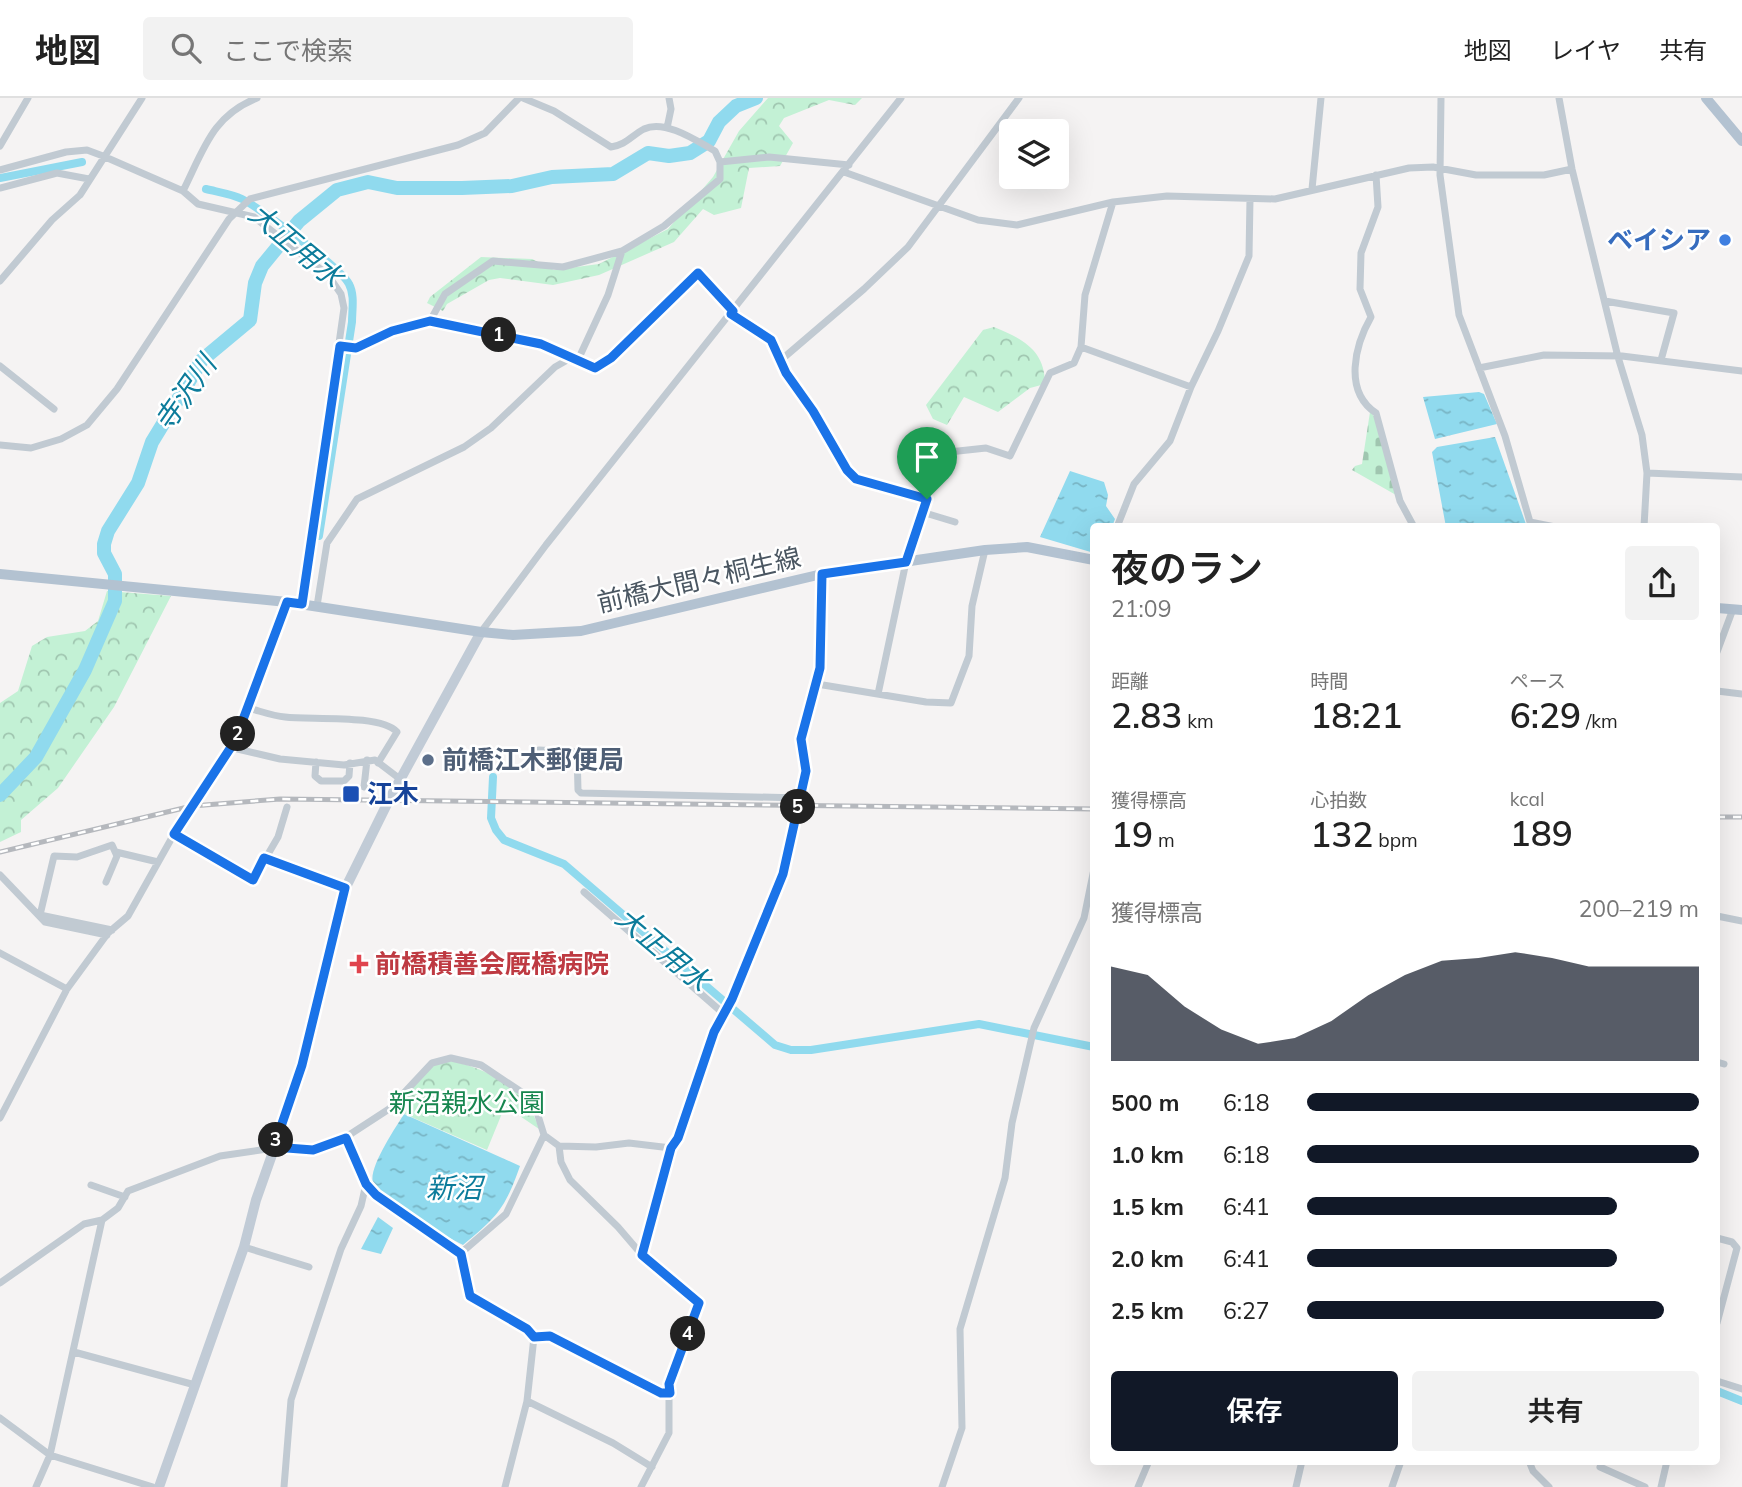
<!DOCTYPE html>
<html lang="ja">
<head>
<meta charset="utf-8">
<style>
	body { margin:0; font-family:Mulish,"Noto Sans JP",sans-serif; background:#f2f2f2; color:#222; height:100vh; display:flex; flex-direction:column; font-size:26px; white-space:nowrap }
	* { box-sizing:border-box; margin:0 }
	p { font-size:23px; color:#767676 }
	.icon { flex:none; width:38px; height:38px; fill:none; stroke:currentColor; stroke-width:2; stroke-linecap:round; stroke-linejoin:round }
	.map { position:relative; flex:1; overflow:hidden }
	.drawer { position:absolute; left:1090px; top:425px; width:630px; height:942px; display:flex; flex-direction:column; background:#fff; border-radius:7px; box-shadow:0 7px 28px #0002 }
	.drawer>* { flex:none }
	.buttons { position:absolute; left:999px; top:21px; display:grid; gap:14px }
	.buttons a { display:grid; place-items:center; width:70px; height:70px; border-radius:7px; background:#fff; box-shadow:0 7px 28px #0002; font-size:35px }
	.pin { position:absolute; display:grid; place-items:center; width:60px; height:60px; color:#fff; margin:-72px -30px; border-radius:50% 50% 50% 0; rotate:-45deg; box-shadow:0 0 7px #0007 }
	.pin .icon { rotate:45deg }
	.km { position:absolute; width:35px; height:35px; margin:-18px; border-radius:50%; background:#222; color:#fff; font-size:19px; line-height:35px; text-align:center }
	.round { display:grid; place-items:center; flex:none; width:74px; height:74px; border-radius:7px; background:#f2f2f2 }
	.head { display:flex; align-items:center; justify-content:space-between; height:119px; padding:0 21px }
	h1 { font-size:38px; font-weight:600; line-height:52px }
	.stats { display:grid; grid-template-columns:repeat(3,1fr); gap:10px; height:119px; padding:7px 21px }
	.stats div { display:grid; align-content:center }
	.stats b { font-size:35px; font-weight:600 }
	.stats small { font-size:19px; font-weight:400 }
	.stats p { font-size:19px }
	.chart { height:196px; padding:14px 21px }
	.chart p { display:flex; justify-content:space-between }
	.chart svg { width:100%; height:126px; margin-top:7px; fill:#111827; opacity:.7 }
	.primary-button { display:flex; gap:14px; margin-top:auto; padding:14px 21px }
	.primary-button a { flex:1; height:80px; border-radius:7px; background:#111827; color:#fff; font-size:28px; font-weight:600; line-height:80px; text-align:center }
	.primary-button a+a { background:#f2f2f2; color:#222 }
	ul { padding:0 21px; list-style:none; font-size:23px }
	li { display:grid; grid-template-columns:112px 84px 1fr; align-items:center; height:52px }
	li i { height:18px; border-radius:9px; background:#111827 }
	header { display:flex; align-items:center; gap:42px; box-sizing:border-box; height:98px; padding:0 35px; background:#fff; border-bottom:2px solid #e0e0e0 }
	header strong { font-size:33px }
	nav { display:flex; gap:38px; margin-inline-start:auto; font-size:24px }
	.search { width:490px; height:63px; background:#f2f2f2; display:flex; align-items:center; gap:18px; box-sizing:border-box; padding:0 24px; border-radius:7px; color:#767676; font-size:26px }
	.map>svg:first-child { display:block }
</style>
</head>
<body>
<header>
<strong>地図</strong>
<div class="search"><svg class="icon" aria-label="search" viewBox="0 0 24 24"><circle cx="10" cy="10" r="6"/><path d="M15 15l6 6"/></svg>ここで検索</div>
<nav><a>地図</a><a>レイヤ</a><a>共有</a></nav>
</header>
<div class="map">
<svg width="1742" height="1389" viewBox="0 0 1742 1389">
	<defs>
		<pattern id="forest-crowns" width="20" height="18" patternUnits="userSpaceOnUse" patternTransform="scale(1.75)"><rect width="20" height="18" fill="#c3f1d5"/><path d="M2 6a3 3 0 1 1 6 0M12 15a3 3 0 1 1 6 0" fill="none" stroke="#a0c6b0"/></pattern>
		<pattern id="cemetery-stones" width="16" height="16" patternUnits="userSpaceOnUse" patternTransform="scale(1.75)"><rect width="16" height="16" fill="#c3f1d5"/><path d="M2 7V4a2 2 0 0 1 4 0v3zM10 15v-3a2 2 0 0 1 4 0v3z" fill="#a0c6b0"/></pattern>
		<pattern id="water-ripples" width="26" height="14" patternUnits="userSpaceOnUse" patternTransform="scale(1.75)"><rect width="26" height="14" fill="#90daee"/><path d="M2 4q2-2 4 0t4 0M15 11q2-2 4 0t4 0" fill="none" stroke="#78b4c4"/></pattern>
	</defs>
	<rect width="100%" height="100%" fill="#f5f3f3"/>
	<path fill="url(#forest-crowns)" d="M768 0H862L855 7 829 2 784 20 779 28 793 45 780 68 749 70 741 110 714 117 703 111 674 144 599 177 553 187 500 180 489 182 447 206 443 213 427 205 430 199 481 159 532 161 554 172 599 166 668 131 713 79 739 33Z
		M994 229C1023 241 1045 252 1045 286L1030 290 998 314 964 299 947 327 933 321 926 307 983 232Z
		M107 493 171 498 114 609 58 690 21 722V734L0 744V605L18 593 32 548 47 539 85 533 98 523Z
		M452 963C491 972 527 991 539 1031L505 1008 487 1052 393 1011 433 967Z"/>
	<path fill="url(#cemetery-stones)" d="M1370 314 1375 319 1396 397 1352 372 1355 368 1362 366Z"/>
	<path fill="url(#water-ripples)" d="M1479 294 1484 296 1497 326 1435 341 1423 299Z
		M1495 339 1527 429H1446L1432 354 1437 349Z
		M1070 373 1104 384 1108 397 1106 408 1115 421 1112 429H1094V455L1040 439Z
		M404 1016 520 1068C505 1111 497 1119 463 1147 446 1138 379 1102 373 1085 368 1070 396 1029 404 1016Z
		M378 1119 393 1130 381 1156 361 1151Z"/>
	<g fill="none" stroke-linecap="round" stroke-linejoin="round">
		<path stroke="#90daee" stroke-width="8" d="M0 80 82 64
			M206 91C218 94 232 96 242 101 261 111 341 170 349 186 355 197 352 212 352 224L319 438
			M493 679 491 720 496 732 504 742 564 766 775 947 791 952H811L979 926 1094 949
			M1717 1293 1742 1303"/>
		<path stroke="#90daee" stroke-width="14" d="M0 697 36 659 85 572 108 519 115 503V476L104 455V446L108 433 138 385 152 344 202 262 250 222 255 185 262 168 299 123 337 92 368 84 397 90H462L512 88 552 79 613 76 648 55 669 58 690 55 709 43 719 24 736 8 756 0"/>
		<path stroke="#c1cad2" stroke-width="7" d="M1441 0 1440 77 1459 217 1505 338 1530 424 1555 429
			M1559 0 1572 71 1618 259 1642 337 1647 375 1644 429
			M667 30 671 11 669 0
			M0 48 28 0
			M720 64 769 59 849 67
			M0 72 66 54 87 52 103 58 183 93 198 106 254 119 328 177 341 196 344 210 302 506
			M844 74 978 122 1017 127 1113 104 1167 98 1275 101 1409 70 1433 69 1476 77H1544L1572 71
			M1376 77 1378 109 1361 155 1360 191 1371 219C1355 247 1343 293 1376 315L1400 403 1414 429
			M0 90 57 75 89 81
			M1312 91 1321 0
			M183 93C204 51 212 18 257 0
			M0 183 52 122 80 97 142 0
			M1605 203 1674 215 1661 262
			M731 216 771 242 786 275 813 313 847 372 857 381 927 400
			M430 223 445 196 493 163 563 169 622 153 664 128 720 81V64L715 53C697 43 665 21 644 31 631 38 626 47 611 49L554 13 523 0
			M340 248 356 250 392 234 430 223 541 246 595 270 611 260 698 175 733 213
			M1081 249 1191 289
			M781 262 864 191 908 149 1019 0
			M577 264 608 197 622 153
			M0 268 54 311
			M1479 270 1544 257 1622 258 1742 273
			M0 347 31 350 61 341 87 327 117 291 229 121 250 101 458 47 485 35 519 0
			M1647 375 1742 379
			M922 414 955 424
			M1117 429 1134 386 1170 343 1191 289 1218 233 1249 158 1250 101
			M317 508 327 445 357 401 464 349 491 330 555 269 569 261
			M481 534 546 447 901 0
			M1717 554 1733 511
			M817 586 926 604 951 605 969 558 972 508 985 452
			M1717 593 1742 596
			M878 596 906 464 940 355 986 350 1010 358 1050 275 1074 265 1081 249 1085 197 1113 104
			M248 610C260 613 273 618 285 619 311 622 380 616 397 634L378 665
			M229 649 280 661 344 667 375 662 400 681
			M539 652 577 654 578 692 581 695 801 700
			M316 664 315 678 321 683H344L349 678 350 665
			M364 689 367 662
			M174 736 253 782 278 739 287 709
			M116 754 158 764
			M264 760 345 790
			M0 777 45 824 107 837
			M584 794 724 916
			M40 817 54 758 77 759 112 747 117 758 106 784
			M40 817 112 832
			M1717 818 1742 823
			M0 855 67 891
			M1717 964 1724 966
			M0 1020 67 891 108 835 128 818 174 736 235 643 287 504
			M346 1039 366 1086 376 1097 461 1155 470 1198 527 1231 534 1239 527 1303 505 1389
			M559 1048 561 1064 570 1082 618 1129 642 1157
			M91 1087 125 1099
			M1717 1140 1732 1144 1737 1150 1717 1225
			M244 1149 309 1169
			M461 1155 506 1116 544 1037
			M0 1185 84 1126 102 1122 118 1110 128 1093 220 1058 274 1050 313 1053 346 1039 389 1011 432 965 451 960 481 967 526 997 536 1011 544 1037 559 1048 596 1049 629 1045 671 1050
			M534 1239 550 1238 661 1295H669
			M74 1254 195 1287
			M1717 1283 1742 1291
			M527 1303 613 1345 652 1369
			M0 1320 50 1357 153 1389
			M1529 1363 1533 1373 1549 1389
			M1600 1369 1645 1389
			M36 1389 50 1357 102 1122
			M284 1389 291 1302 341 1151 361 1108 366 1086
			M641 1389 669 1335V1286L699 1205 642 1157 671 1050 678 1040 714 934 732 903 783 776 806 673 801 641 820 570 822 476
			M942 1389 962 1330 960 1231 1005 1080 1012 1025 1034 930 1084 820 1094 771
			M1138 1389 1149 1363
			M1296 1389 1302 1363
			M1392 1389 1401 1363
			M1661 1389 1667 1363"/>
		<path stroke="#c1cbd6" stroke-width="10" d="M159 1389 244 1149 256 1102 292 1000 344 793 389 702 481 534"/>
		<path stroke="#b3c2d1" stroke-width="10" d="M1706 0 1742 43
			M0 476 287 504 481 534 513 537 581 533 822 476 985 452 1027 449 1094 462
			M1717 510 1742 512"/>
		<defs>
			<path id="rail" d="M1717 719H1742
				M0 754 192 708 280 701 1094 711"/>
		</defs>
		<use href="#rail" stroke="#b5b8bd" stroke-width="5"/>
		<use href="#rail" stroke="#fff" stroke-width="2.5" stroke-dasharray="8" stroke-linecap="butt"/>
	</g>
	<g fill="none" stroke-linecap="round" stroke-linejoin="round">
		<defs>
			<path id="route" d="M698 175 733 213 731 216 771 242 786 275 813 313 847 372 856 381 927 401 906 464 822 476 820 570 801 641 806 673 783 776 732 901 714 934 678 1040 671 1050 642 1157 699 1205 669 1286 670 1295H661L550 1238 534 1239 527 1231 470 1198 461 1156 376 1097 366 1086 346 1040 313 1052 274 1049 302 967 345 790 264 760 253 782 174 736 235 643 287 504 302 506 340 248 356 250 392 233 430 223 541 246 595 270 611 260Z"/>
		</defs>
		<use href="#route" stroke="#fff" stroke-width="14"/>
		<use href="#route" stroke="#1a73e8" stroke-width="9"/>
	</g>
	<circle fill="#3f7fe0" stroke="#fff" stroke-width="2.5" cx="1725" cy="142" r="7"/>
	<circle fill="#5c6f8a" stroke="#fff" stroke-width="2.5" cx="428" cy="662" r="7"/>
	<rect fill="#1a4fb4" stroke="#fff" stroke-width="2.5" x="342" y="687" width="18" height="18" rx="3.5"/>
	<path fill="#e0444e" stroke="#fff" stroke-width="2.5" d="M355.5 855.5h7v7h7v7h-7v7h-7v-7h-7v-7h7z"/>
	<g text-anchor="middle" stroke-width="5" stroke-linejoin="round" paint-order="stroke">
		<g font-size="26" font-weight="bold" fill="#366cbe" stroke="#fff" text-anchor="end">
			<text x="1711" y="151">ベイシア</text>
		</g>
		<g font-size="26" fill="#4a5661" stroke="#fff">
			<text transform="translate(699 482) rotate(-13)" y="9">前橋大間々桐生線</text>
		</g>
		<g font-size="26" font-weight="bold" fill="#4e5e75" stroke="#fff" text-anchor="start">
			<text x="442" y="671">前橋江木郵便局</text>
		</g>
		<g font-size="26" font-weight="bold" fill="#164399" stroke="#fff" text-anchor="start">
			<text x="367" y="705">江木</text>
		</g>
		<g font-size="26" font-weight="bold" fill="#be3a42" stroke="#fff" text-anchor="start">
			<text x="375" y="875">前橋積善会厩橋病院</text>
		</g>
		<g font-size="26" fill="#17864f" stroke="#fff">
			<text x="467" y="1014">新沼親水公園</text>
		</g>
		<g font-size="28" font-style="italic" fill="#0c7c9b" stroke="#fff">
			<text transform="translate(296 147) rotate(40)" y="10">大正用水</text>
			<text transform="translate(185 295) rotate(-55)" y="10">寺沢川</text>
			<text transform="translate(663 851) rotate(40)" y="10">大正用水</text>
			<text x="454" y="1100">新沼</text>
		</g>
	</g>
</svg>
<div class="buttons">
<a><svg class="icon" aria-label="layers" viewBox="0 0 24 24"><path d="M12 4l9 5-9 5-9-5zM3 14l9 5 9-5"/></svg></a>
</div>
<div class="pin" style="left:927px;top:401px;background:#1e9e55"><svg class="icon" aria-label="arrive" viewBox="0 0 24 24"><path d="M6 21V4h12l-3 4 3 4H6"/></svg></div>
<b class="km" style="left:499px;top:237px">1</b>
<b class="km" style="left:238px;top:636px">2</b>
<b class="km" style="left:276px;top:1042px">3</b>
<b class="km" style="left:688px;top:1236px">4</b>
<b class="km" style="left:798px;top:709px">5</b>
<section class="drawer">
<div class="head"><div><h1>夜のラン</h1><p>21:09</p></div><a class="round"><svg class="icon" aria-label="share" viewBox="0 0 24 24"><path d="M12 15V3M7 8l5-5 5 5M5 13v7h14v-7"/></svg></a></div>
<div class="stats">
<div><p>距離</p><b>2.83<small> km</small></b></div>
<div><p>時間</p><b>18:21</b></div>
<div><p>ペース</p><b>6:29<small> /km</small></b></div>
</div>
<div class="stats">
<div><p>獲得標高</p><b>19<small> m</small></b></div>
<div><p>心拍数</p><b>132<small> bpm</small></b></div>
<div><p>kcal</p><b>189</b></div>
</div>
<div class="chart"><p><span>獲得標高</span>200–219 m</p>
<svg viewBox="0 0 160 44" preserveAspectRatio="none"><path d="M0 44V11L10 14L20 25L30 33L40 38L50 36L60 30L70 21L80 14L90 9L100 8L110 6L120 8L130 11L140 11L150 11L160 11V44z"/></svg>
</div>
<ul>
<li><b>500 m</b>6:18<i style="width:100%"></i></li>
<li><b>1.0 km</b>6:18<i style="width:100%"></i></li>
<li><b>1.5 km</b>6:41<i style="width:79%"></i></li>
<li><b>2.0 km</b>6:41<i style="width:79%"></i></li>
<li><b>2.5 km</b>6:27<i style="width:91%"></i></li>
</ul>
<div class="primary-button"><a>保存</a><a>共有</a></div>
</section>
</div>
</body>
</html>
